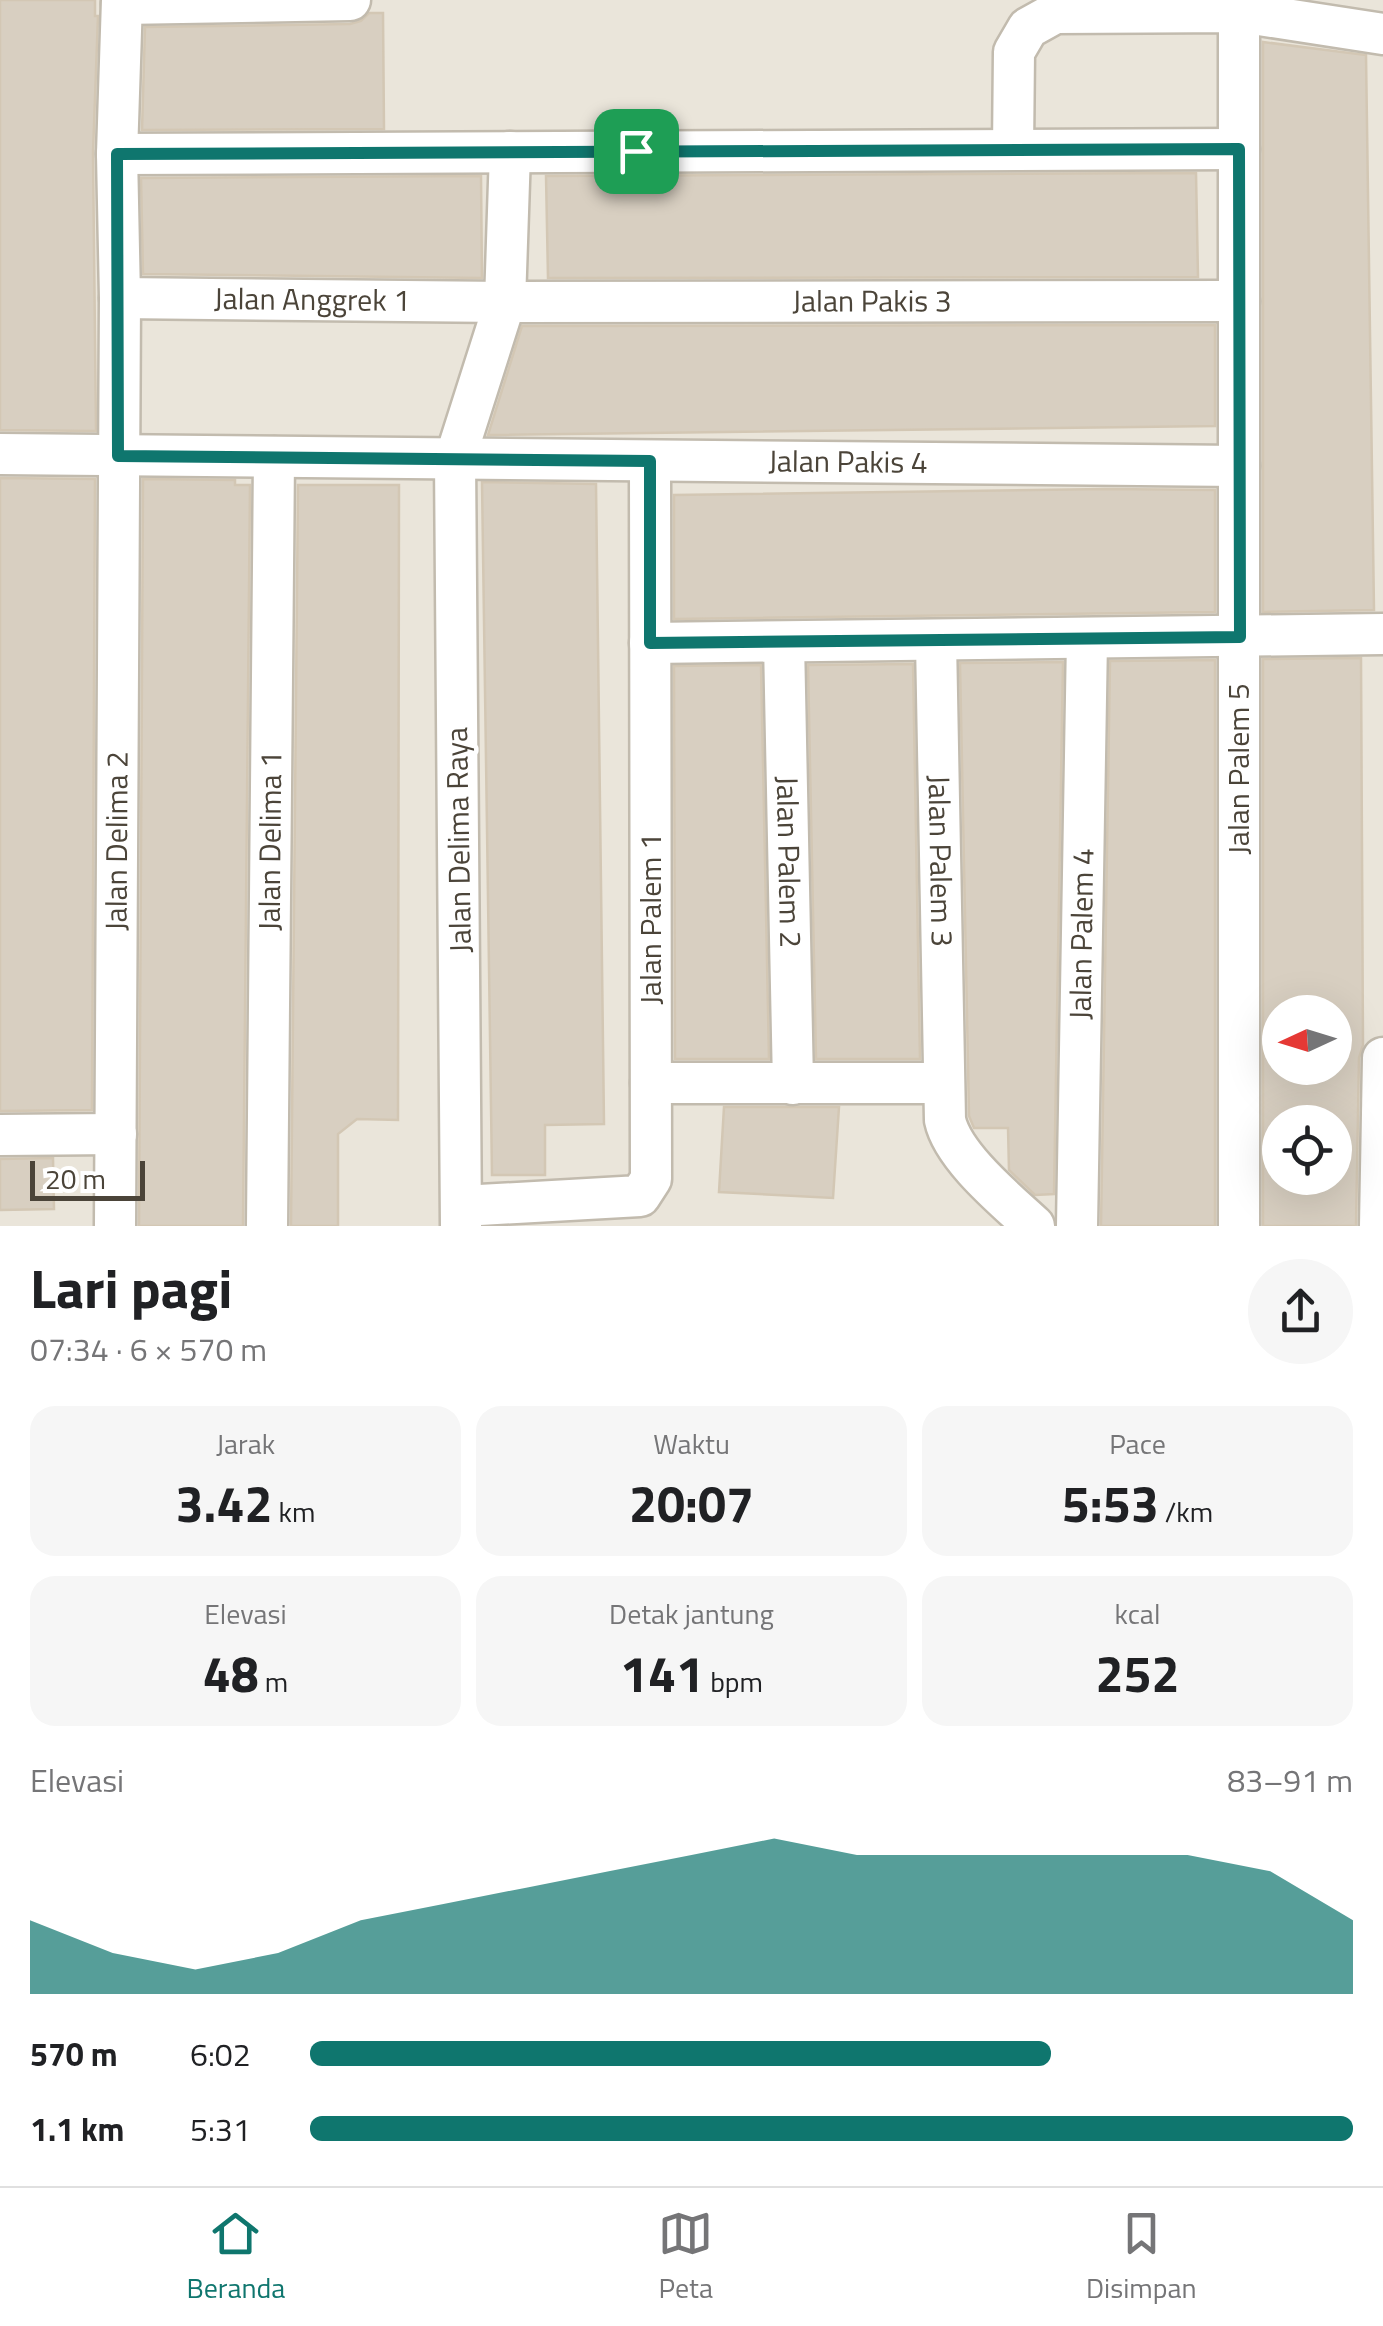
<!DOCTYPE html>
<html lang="id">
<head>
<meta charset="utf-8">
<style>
	body { margin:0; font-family:"Titillium Web",sans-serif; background:#f6f6f6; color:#202124; height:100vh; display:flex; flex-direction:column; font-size:38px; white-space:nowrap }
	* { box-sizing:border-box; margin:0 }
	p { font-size:32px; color:#757577 }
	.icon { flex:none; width:55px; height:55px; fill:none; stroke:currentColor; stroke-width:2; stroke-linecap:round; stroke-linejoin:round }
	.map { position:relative; height:1226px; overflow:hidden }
	.side { display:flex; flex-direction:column; background:#fff; flex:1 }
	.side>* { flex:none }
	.needle { width:65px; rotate:266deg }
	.buttons { position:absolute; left:1262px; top:995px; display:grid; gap:20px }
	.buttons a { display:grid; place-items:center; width:90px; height:90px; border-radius:50%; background:#fff; box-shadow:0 10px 40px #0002; font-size:50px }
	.scale { position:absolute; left:30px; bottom:25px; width:115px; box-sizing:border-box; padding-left:10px; border:5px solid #4b4439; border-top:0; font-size:28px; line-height:35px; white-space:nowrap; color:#4b4439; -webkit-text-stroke:8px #fff; paint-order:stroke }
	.pin { position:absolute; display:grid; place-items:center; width:85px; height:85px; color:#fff; margin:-42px; border-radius:20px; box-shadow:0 5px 15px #0006 }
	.round { display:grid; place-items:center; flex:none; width:105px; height:105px; border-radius:52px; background:#f6f6f6 }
	.headline { display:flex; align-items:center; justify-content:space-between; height:170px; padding:0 30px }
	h1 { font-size:55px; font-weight:700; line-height:75px }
	.stats { display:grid; grid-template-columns:repeat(3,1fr); gap:15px; height:170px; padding:10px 30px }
	.stats div { display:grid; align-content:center; border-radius:25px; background:#f6f6f6; text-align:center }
	.stats b { font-size:50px; font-weight:700 }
	.stats small { font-size:28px; font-weight:400 }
	.stats p { font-size:28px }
	.chart { height:280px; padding:20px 30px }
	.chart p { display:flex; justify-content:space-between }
	.chart svg { width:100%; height:180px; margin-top:10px; fill:#0f766e; opacity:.7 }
	ul { padding:0 30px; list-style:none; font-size:32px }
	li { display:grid; grid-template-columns:160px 120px 1fr; align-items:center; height:75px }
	li i { height:25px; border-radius:12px; background:#0f766e }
	.tab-bar { display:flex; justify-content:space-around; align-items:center; height:140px; border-top:2px solid #e0e0e0; background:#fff; font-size:28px; color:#757577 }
	.tab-bar a { display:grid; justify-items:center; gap:5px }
	.tab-bar .on { color:#0f766e }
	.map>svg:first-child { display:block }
</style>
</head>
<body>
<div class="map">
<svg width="1383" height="1226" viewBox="0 0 1383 1226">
	<rect width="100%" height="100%" fill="#f6f3ec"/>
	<path fill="#eae5da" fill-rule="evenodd" d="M0 0H1383V1226H0ZM1280 1012H1335V1068H1280ZM1280 1122H1335V1178H1280Z"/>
	<path fill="#d8cfc1" stroke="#d3c7b4" stroke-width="2.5" fill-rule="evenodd" d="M0 0H95V16H98L93 153 96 431 0 430Z
		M369 13H383L384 129 142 130 145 27 350 24 361 21Z
		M1263 42 1366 55 1374 610 1263 612Z
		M1196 173 1198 277 548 278 546 176Z
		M481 176 482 278 143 274 141 178Z
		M1215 325V426L488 435 522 326Z
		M0 478 95 479 92 1110 0 1111Z
		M143 479 235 480V485H250L243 1226H139Z
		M482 482 596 484 604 1124 545 1125V1175H492Z
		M298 485H399L398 1120 357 1119 338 1134V1226H291Z
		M1105 489 1215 490V612L674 619V495Z
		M1361 658 1363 1045 1359 1058 1356 1226H1263V659ZM1280 1012H1335V1068H1280ZM1280 1122H1335V1178H1280Z
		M1215 660V1226H1101L1110 661Z
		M1063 662 1054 1194 1035 1195 1009 1170 1008 1128H974L969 1116 960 663Z
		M913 664 920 1059H816L808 665Z
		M761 665 769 1059H675L674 666Z
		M724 1107H839L833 1198 719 1192Z
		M53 1158 54 1209 0 1210V1159Z"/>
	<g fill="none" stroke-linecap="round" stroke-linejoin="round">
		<defs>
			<g id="street">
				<path d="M122 4 350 0"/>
				<path d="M1013 149 1014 52 1028 28 1055 13 1240 12 1383 34"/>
				<path d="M117 154 1239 149"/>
				<path id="s1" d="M120 298 505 302 1239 301"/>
				<path id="s2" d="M0 454 1239 466"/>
				<path id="s3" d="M936 641 945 1120C953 1157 1006 1200 1034 1226"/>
				<path id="s4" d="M784 642 793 1084"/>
				<path d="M650 643 1383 634"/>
				<path d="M651 1083H943"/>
				<path d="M0 1135 116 1134"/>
				<path d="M462 1206 640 1196 651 1179 650 461"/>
				<path id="s5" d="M115 1226 120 298 117 154 122 0"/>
				<path id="s6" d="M267 1226 274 457"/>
				<path d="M461 1226 455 459 505 302 510 152"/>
				<path id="s7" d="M1077 1226 1087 639"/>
				<path d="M1239 1226V0"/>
				<path d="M1380 1226 1383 1058"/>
			</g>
		</defs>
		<use href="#street" stroke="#c2bbae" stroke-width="45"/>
		<use href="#street" stroke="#fff" stroke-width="40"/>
	</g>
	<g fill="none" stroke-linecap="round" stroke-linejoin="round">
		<defs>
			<path id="route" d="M1239 149 1240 637 650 643V461L118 456 117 154Z"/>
		</defs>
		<use href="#route" stroke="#fff" stroke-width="20"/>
		<use href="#route" stroke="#0f766e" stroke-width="12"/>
	</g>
	<g text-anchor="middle" stroke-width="9" stroke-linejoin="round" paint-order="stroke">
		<g font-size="30" fill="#4b4439" stroke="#fff">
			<text dy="10" stroke="none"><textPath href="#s1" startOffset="192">Jalan Anggrek 1</textPath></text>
			<text dy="10" stroke="none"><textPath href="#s1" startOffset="752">Jalan Pakis 3</textPath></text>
			<text dy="10" stroke="none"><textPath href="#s2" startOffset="848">Jalan Pakis 4</textPath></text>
			<text transform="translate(1239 769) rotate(-90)" y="10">Jalan Palem 5</text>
			<text transform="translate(459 840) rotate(-91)" y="10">Jalan Delima Raya</text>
			<text dy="10" stroke="none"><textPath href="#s5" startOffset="385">Jalan Delima 2</textPath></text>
			<text dy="10" stroke="none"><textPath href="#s6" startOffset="385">Jalan Delima 1</textPath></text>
			<text dy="10" stroke="none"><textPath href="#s3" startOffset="220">Jalan Palem 3</textPath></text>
			<text dy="10" stroke="none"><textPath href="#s4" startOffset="220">Jalan Palem 2</textPath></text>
			<text transform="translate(651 919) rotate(-90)" y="10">Jalan Palem 1</text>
			<text dy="10" stroke="none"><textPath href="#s7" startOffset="292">Jalan Palem 4</textPath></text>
		</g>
	</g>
</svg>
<div class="buttons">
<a><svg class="needle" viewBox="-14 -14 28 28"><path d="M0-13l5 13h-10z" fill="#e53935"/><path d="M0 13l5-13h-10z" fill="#757577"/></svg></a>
<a><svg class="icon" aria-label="locate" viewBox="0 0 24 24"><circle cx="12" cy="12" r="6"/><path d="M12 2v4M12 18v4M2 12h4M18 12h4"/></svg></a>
</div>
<div class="scale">20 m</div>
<div class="pin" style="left:636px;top:151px;background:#1e9e55"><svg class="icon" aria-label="arrive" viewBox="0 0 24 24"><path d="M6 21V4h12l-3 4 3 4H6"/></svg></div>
</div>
<section class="side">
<div class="headline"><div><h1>Lari pagi</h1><p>07:34 · 6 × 570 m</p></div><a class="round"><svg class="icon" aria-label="share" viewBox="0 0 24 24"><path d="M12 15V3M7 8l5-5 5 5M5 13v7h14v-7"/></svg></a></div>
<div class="stats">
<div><p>Jarak</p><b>3.42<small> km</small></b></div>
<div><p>Waktu</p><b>20:07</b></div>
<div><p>Pace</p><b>5:53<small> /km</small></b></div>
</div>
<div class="stats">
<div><p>Elevasi</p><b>48<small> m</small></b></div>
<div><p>Detak jantung</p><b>141<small> bpm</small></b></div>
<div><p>kcal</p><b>252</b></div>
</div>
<div class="chart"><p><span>Elevasi</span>83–91 m</p>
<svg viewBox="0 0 160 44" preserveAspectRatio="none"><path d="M0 44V26L10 34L20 38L30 34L40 26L50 22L60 18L70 14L80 10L90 6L100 10L110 10L120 10L130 10L140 10L150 14L160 26V44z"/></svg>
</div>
<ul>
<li><b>570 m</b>6:02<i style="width:71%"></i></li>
<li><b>1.1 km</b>5:31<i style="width:100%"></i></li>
</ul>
</section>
<nav class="tab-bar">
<a class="on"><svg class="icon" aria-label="home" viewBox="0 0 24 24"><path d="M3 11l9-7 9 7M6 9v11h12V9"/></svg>Beranda</a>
<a><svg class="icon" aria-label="map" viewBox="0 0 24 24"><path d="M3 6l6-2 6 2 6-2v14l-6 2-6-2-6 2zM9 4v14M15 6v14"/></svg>Peta</a>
<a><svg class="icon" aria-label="saved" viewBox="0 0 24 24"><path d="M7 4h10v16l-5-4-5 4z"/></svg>Disimpan</a>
</nav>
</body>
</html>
